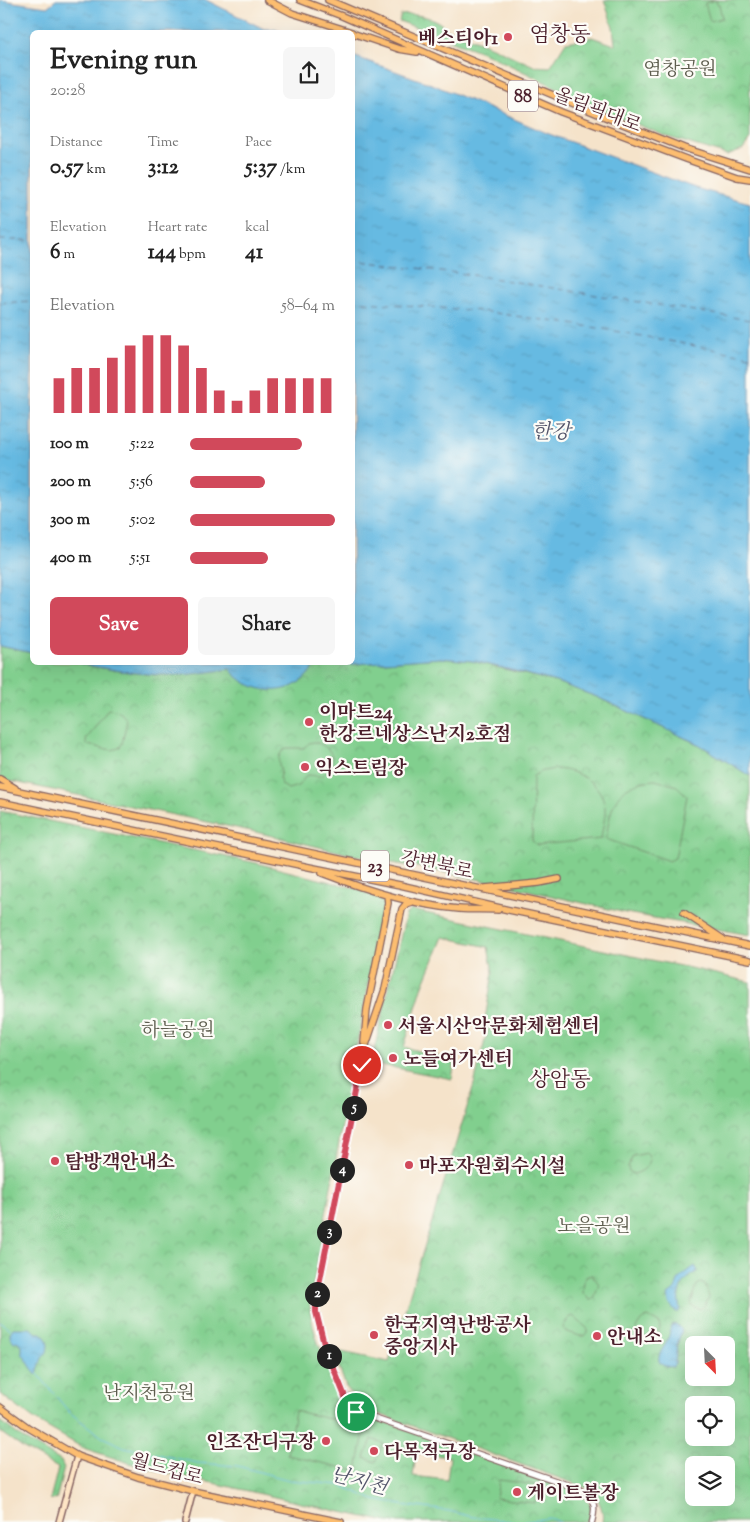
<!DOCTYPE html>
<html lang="en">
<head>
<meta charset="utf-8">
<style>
	body { margin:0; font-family:"Sorts Mill Goudy","Noto Serif KR",serif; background:#f6f6f6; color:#222; height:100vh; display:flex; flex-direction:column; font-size:19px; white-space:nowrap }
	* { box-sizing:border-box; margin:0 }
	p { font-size:16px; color:#767676 }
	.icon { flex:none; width:28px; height:28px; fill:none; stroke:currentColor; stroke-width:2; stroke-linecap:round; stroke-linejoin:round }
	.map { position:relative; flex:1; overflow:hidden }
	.details { position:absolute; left:30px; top:30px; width:325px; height:635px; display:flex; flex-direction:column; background:#fff; border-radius:8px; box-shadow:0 5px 20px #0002 }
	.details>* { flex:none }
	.needle { width:32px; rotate:156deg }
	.controls { position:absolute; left:685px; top:1336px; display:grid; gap:10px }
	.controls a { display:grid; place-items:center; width:50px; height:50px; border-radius:8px; background:#fff; box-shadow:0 5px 20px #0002; font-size:25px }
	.pin { position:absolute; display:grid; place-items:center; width:42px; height:42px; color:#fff; margin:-21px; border:2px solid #fff; border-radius:50%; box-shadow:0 1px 5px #0007 }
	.km { position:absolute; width:25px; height:25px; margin:-12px; border-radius:50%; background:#222; color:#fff; font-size:14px; line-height:25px; text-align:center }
	.round { display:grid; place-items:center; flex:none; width:52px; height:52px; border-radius:8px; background:#f6f6f6 }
	.head { display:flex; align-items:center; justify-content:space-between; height:85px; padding:0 20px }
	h1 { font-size:28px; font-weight:800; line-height:38px }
	.metrics { display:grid; grid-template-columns:repeat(3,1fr); gap:8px; height:85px; padding:5px 20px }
	.metrics div { display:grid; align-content:center }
	.metrics b { font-size:21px; font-weight:800 }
	.metrics small { font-size:14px; font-weight:400 }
	.metrics p { font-size:14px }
	.chart { height:140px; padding:10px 20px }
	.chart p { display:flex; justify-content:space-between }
	.chart svg { width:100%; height:90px; margin-top:5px; stroke:#d1495b; stroke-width:6 }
	.action { display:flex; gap:10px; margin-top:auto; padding:10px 20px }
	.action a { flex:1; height:58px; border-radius:8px; background:#d1495b; color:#fff; font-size:20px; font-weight:800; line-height:58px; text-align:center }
	.action a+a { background:#f6f6f6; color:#222 }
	ul { padding:0 20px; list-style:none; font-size:16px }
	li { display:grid; grid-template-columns:80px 60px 1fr; align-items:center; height:38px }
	li i { height:12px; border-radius:6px; background:#d1495b }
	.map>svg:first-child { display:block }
</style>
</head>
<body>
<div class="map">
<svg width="750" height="1522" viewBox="0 0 750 1522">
	<defs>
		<pattern id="grass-tufts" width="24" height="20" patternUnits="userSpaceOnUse" patternTransform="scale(1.25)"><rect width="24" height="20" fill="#81cf8e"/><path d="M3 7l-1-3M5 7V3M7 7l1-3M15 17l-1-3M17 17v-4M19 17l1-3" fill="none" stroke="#71b17b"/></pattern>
		<pattern id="park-crowns" width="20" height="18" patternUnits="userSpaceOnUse" patternTransform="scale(1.25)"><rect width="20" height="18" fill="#81cf8e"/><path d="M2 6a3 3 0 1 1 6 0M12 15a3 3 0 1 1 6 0" fill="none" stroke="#71b17b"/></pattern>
		<pattern id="water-ripples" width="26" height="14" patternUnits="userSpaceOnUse" patternTransform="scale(1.25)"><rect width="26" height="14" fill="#66bae2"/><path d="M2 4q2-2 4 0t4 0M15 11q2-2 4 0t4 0" fill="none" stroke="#5a9fc2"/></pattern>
	</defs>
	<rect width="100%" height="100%" fill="#fdfcf7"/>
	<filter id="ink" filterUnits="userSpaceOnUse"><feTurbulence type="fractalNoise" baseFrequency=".02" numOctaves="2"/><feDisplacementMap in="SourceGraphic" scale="10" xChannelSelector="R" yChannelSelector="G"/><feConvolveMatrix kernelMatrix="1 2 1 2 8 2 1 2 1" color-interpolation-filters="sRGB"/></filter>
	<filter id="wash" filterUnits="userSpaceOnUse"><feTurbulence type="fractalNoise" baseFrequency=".0096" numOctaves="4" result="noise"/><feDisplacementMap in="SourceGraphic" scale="20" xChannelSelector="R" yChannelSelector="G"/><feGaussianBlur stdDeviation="1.12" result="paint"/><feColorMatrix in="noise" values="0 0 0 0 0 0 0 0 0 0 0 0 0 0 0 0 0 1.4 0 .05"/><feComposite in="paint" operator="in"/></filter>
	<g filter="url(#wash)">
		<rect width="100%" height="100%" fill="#f5e3ca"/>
		<path fill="url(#grass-tufts)" stroke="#66775c" d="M0 1421 25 1440 61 1461 64 1468 56 1500 50 1499 58 1468 24 1449 0 1432Z"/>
		<path fill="url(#park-crowns)" stroke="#66775c" fill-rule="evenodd" d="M604 0H750V139L743 149 727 155 668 137 609 113 487 54 399 21 401 15C414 13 438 17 446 29L490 46 534 66 550 67 566 42 592 37 615 45 613 27Z
			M0 646 32 653V662L77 663 113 670 156 675 241 668 309 665H342L440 658 472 661 556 682 597 697 700 745 750 776V935L626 913 505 885 418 867 383 862 251 831 0 779Z
			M0 811 252 862 382 895 385 899 352 1070 310 1303C311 1338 330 1366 339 1399L331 1407 356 1412 469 1451 577 1492C590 1500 595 1507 590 1522H388L341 1512 142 1467 83 1448 35 1420 0 1394ZM416 1453 450 1457 447 1480 413 1476Z
			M411 910 695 969 750 982V1522H602C605 1509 597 1496 587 1488L365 1409 346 1387 333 1350 389 1362 475 1081 489 1024 485 1019 493 972 488 947 443 937 422 988 404 1047 455 1061 452 1079 371 1063 406 914ZM694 1345H726V1378H694ZM694 1405H726V1438H694ZM694 1465H726V1498H694Z"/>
		<path fill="#81cf8e" stroke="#66775c" d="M716 0 717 4H719L722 18 710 21 705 3Z
			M108 709C117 709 122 713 127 720L122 744 119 748 112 750 87 745 86 740Z
			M314 742C329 745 340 759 326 772 325 773 322 776 319 776 316 776 311 775 307 775L298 786 288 789 282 785 279 778 281 772C278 761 276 756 286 748H304L309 743Z
			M555 769C576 770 602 782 605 807 606 817 602 829 601 839L537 845 532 841 533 776 543 771Z
			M655 780 677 786 687 796 675 858 669 861 606 839C611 805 615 783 655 780Z
			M647 1153 650 1160C648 1167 641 1173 633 1174L629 1171 628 1167 633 1156Z
			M587 1275H592L599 1284 594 1299 590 1300 583 1293 584 1281Z
			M701 1283 705 1285 709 1297 704 1306 700 1309 694 1307 691 1304 697 1285Z
			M573 1316 588 1329V1332L585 1336H580L565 1331 563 1327 569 1318Z
			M648 1317 659 1323 660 1328 657 1335 645 1337 640 1336 636 1329C638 1324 643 1318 648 1317Z
			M295 1411 365 1427 357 1471 287 1455Z
			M372 1439 383 1443 376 1462 365 1458Z
			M499 1480 537 1485 535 1503 496 1498Z"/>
		<path fill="url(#water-ripples)" stroke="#586c86" d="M0 0 47 7 56 0H206L264 29H274L283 32H32V653L0 646Z
			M353 56 434 85 549 134 695 188 750 203V776L700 745 597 697 556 682 511 670 472 661 440 658 342 665H316C310 673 303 681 293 686 272 696 244 688 230 669 214 671 197 674 180 675 146 676 111 670 77 663L352 662Z
			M695 1266 698 1271C682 1281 676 1290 680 1309L679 1312H676L669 1303 668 1295C679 1287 674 1289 679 1279 680 1277 692 1268 695 1266Z
			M676 1324 682 1330 677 1345 675 1364 673 1367C654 1366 657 1357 665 1345 668 1340 670 1332 672 1325Z
			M13 1328H30L37 1333H42L47 1340 48 1346 47 1352 42 1358 37 1374 36 1375 22 1353V1345L17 1341 14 1342 10 1337V1333Z"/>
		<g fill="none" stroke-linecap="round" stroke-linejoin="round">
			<path stroke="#66bae2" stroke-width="1" d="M0 1322 12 1330
				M37 1373 69 1412 102 1437 124 1447 198 1463 238 1466 289 1480 340 1485 374 1500 402 1505 449 1511 473 1517 522 1522 550 1518 560 1522"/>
			<path stroke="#54556b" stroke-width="1" stroke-dasharray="6 5" stroke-linecap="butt" d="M0 240H32
				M352 260 473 275 750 320
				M352 301 481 311 598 328 750 356
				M0 303 32 301"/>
		</g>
	</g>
	<g filter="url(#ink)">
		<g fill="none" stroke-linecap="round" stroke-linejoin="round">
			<defs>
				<path id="tertiary" d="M364 1051 316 1300V1312L324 1344 349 1404 356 1412 580 1489C594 1500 597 1504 592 1522"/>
				<path id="secondary" d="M59 1522 77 1456
					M185 1522 193 1491"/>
				<path id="primary" d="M0 1407 29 1428 77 1456 138 1477 193 1491 341 1522"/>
				<path id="trunk" d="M267 0 292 13 352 32
					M300 0 342 16 561 112 686 159 737 177 750 179
					M328 0 610 119 684 148 750 169
					M352 33 399 49 417 52
					M0 779 15 788
					M0 787 750 946
					M0 802 309 867 400 885 509 910 750 960
					M322 873C366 890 412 905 459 909 472 910 485 909 498 910
					M485 888 539 883 559 879
					M684 913 723 939
					M364 1043 367 1009 388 903 387 895
					M364 1051 385 989 402 909 406 904 412 902"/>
			</defs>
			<use href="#tertiary" stroke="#866463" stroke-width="7"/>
			<use href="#secondary" stroke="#866463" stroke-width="8"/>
			<use href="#primary" stroke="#866463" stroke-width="8"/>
			<use href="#trunk" stroke="#866463" stroke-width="8"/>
			<use href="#tertiary" stroke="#fff" stroke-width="4.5"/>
			<use href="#secondary" stroke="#fee5c5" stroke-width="5"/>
			<use href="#primary" stroke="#fcbd6f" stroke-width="5.5"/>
			<use href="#trunk" stroke="#fcbd6f" stroke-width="5.5"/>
		</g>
	</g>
	<g fill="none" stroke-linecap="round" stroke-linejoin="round" filter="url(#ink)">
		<defs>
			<path id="route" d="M356 1412 348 1404 324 1344 316 1312V1300L362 1065"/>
		</defs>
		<use href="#route" stroke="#fff" stroke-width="10"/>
		<use href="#route" stroke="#d1495b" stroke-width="6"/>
	</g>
	<g fill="#d1495b" stroke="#fdfcf7" stroke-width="2">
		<circle cx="508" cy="37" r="5"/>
		<circle cx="309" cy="722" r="5"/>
		<circle cx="305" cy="767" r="5"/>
		<circle cx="388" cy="1025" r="5"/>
		<circle cx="393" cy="1058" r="5"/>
		<circle cx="55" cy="1161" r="5"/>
		<circle cx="409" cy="1165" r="5"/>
		<circle cx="374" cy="1335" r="5"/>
		<circle cx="597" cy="1336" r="5"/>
		<circle cx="326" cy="1441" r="5"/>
		<circle cx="374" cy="1451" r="5"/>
		<circle cx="517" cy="1492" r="5"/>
	</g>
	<g text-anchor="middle" stroke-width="4.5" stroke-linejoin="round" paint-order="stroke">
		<g fill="#fdfcf7" stroke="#806168" stroke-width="1">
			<rect x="508" y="80.5" width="30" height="31" rx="4"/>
			<rect x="361" y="850.5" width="28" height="31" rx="4"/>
		</g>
		<g font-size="18" font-weight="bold" fill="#4a1f2b">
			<text x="523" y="102">88</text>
			<text x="375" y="872">23</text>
		</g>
		<g font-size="19" font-weight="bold" fill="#4a1f2b" stroke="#fdfcf7" text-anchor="start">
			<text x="498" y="44" text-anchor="end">베스티아1</text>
			<text x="319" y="718">이마트24<tspan x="319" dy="22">한강르네상스난지2호점</tspan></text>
			<text x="315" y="774">익스트림장</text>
			<text x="398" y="1032">서울시산악문화체험센터</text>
			<text x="403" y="1065">노들여가센터</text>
			<text x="65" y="1168">탐방객안내소</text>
			<text x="419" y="1172">마포자원회수시설</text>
			<text x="384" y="1331">한국지역난방공사<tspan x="384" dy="22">중앙지사</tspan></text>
			<text x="607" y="1343">안내소</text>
			<text x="316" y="1448" text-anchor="end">인조잔디구장</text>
			<text x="384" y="1458">다목적구장</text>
			<text x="527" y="1499">게이트볼장</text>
		</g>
		<g font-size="19" fill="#5d5d4e" stroke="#fdfcf7">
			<text x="680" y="75">염창공원</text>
			<text x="178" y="1036">하늘공원</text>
			<text x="594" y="1232">노을공원</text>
			<text x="149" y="1399">난지천공원</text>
		</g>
		<g font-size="19" fill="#4a1f2b" stroke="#fdfcf7">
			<text transform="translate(598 109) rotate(21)" y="7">올림픽대로</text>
			<text transform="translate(437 864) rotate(12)" y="7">강변북로</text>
			<text transform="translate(167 1468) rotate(15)" y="7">월드컵로</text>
		</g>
		<g font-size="20" font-style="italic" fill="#54556b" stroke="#fdfcf7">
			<text x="551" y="438">한강</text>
			<text transform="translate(359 1480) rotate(15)" y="7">난지천</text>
		</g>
		<g font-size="21" fill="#4a1f2b" stroke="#fdfcf7">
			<text x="560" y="41">염창동</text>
			<text x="560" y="1086">상암동</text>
		</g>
	</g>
</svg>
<div class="controls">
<a><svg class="needle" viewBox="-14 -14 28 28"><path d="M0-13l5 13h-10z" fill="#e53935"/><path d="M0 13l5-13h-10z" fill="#767676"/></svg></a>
<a><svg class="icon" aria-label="locate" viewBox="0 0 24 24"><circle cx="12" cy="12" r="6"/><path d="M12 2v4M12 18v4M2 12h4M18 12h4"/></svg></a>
<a><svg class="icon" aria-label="layers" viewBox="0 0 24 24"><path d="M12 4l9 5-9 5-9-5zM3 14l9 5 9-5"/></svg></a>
</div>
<div class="pin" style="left:356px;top:1412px;background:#1e9e55"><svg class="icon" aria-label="arrive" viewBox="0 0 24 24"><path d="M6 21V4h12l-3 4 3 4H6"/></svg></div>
<div class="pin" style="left:362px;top:1065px;background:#d93025"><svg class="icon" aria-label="check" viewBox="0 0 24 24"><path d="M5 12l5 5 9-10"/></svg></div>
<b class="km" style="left:329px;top:1356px">1</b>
<b class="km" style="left:317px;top:1294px">2</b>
<b class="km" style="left:329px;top:1232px">3</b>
<b class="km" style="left:342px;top:1170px">4</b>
<b class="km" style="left:354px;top:1108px">5</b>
<section class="details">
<div class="head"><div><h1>Evening run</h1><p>20:28</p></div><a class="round"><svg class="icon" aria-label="share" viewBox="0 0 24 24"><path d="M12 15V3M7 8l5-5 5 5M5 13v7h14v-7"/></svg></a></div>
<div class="metrics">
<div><p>Distance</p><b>0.57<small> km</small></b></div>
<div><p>Time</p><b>3:12</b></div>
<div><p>Pace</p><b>5:37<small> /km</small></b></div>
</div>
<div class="metrics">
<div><p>Elevation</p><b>6<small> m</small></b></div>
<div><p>Heart rate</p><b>144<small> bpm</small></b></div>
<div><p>kcal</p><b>41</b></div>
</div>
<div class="chart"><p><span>Elevation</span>58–64 m</p>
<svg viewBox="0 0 160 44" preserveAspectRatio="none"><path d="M5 44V27M15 44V22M25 44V22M35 44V17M45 44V11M55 44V6M65 44V6M75 44V11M85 44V22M95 44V33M105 44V38M115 44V33M125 44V27M135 44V27M145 44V27M155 44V27"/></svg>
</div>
<ul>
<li><b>100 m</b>5:22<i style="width:77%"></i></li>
<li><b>200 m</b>5:56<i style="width:52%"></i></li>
<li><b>300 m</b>5:02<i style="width:100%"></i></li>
<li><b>400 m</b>5:51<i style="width:54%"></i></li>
</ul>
<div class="action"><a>Save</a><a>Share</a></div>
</section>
</div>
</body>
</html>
